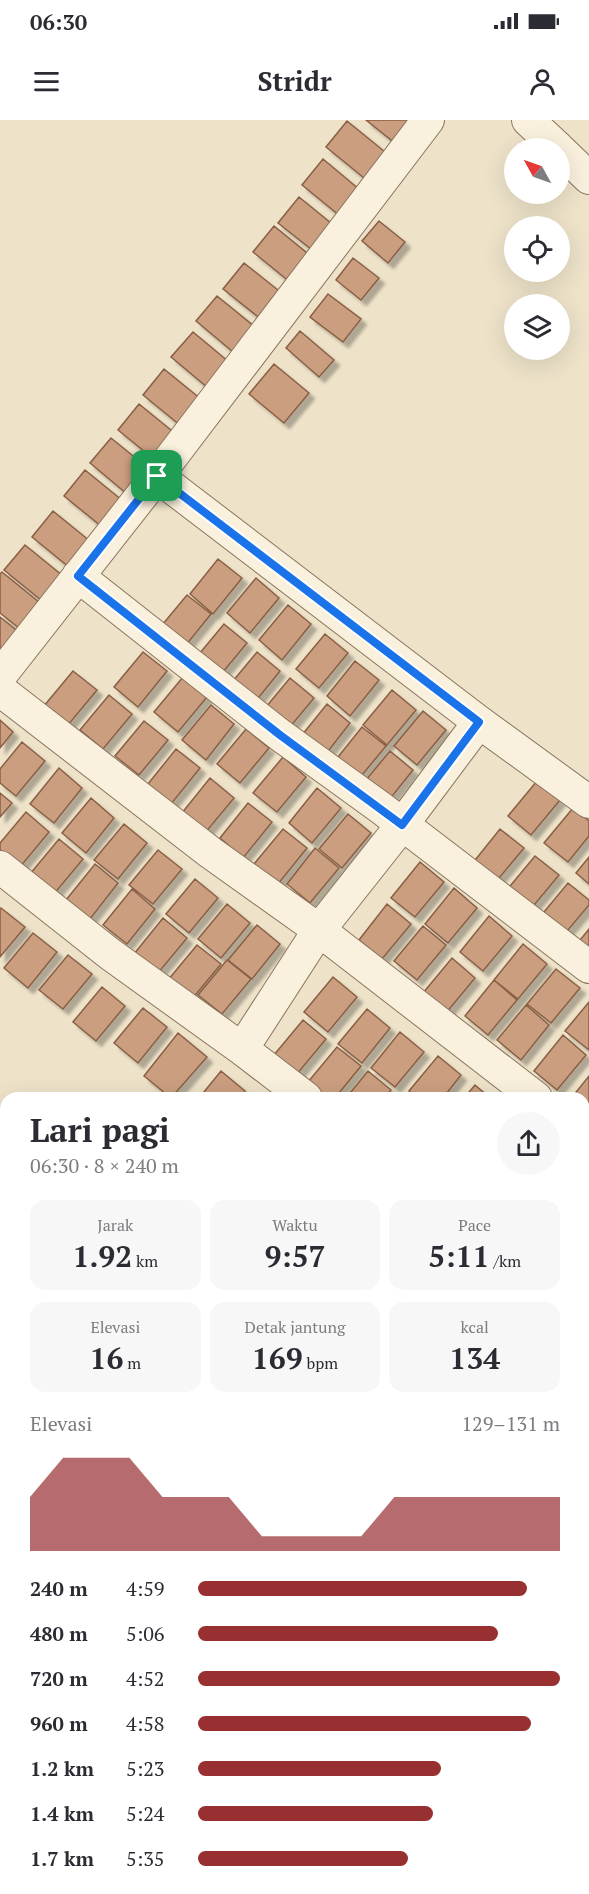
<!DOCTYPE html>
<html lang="id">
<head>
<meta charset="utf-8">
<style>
	body { margin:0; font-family:"PT Serif",serif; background:#f7f7f7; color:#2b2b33; height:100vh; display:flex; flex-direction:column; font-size:22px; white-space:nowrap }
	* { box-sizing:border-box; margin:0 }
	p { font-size:20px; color:#7c7c81 }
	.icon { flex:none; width:33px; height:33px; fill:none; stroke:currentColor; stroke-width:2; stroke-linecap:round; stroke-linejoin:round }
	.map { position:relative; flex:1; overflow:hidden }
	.side { position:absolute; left:0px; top:972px; width:590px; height:802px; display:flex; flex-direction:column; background:#fff; border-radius:18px 18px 0 0; box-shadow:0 6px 24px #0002 }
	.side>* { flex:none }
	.needle { width:39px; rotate:310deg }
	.fabs { position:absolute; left:504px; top:18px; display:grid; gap:12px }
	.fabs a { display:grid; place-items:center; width:66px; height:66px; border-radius:50%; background:#fff; box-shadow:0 6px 24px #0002; font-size:30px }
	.pin { position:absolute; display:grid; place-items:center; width:51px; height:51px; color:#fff; margin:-26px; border-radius:12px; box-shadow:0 3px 9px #0006 }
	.round { display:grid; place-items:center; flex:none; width:63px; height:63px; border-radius:32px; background:#f7f7f7 }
	.headline { display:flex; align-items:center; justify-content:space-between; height:102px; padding:0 30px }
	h1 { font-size:33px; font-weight:600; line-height:45px }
	.metrics { display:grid; grid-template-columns:repeat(3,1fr); gap:9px; height:102px; padding:6px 30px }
	.metrics div { display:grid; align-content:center; border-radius:15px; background:#f7f7f7; text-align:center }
	.metrics b { font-size:30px; font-weight:600 }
	.metrics small { font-size:16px; font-weight:400 }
	.metrics p { font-size:16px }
	.chart { height:168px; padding:12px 30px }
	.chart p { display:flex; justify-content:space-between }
	.chart svg { width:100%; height:108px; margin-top:6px; fill:#982f31; opacity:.7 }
	ul { padding:0 30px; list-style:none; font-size:20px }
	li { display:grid; grid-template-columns:96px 72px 1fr; align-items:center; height:45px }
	li i { height:15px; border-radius:8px; background:#982f31 }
	.status { display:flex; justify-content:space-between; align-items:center; height:42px; padding:0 30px; background:#fff; direction:ltr }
	.status svg { height:16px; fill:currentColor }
	header { display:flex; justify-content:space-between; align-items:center; height:78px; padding:0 30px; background:#fff; font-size:27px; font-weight:600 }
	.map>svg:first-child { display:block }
</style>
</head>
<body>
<div class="status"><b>06:30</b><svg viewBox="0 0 49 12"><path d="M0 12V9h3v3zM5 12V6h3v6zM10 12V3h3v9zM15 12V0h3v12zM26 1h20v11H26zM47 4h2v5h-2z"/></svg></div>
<header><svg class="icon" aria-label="menu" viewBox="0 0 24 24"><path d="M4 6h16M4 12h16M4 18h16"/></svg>Stridr<svg class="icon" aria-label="person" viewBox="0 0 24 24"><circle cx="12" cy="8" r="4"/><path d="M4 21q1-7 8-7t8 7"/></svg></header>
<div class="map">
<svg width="589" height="1774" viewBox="0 0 589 1774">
	<defs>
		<filter id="shadow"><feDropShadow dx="5.5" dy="5.5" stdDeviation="1.5" flood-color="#0004"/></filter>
	</defs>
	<rect width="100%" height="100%" fill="#eee3c9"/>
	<path fill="#cb9e80" stroke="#895f44" stroke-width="1.5" filter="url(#shadow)" d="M366 0H416L396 24Z
		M347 1 390 36 369 62 326 27Z
		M323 39 366 75 345 100 302 65Z
		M299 77 342 112 321 137 278 103Z
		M379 101 405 122 388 143 362 121Z
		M274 106 317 141 296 167 253 132Z
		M353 138 379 158 361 180 336 160Z
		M244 143 288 178 267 204 223 169Z
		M328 174 361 199 343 222 310 197Z
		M217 176 260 211 239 237 196 201Z
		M300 211 334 240 319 257 286 228Z
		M193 212 235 247 214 273 171 237Z
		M274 244 309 273 284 303 249 274Z
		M164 249 207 284 186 310 143 275Z
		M139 284 182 319 161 345 118 310Z
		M111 318 154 353 133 379 90 343Z
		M85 350 128 385 107 411 64 376Z
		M53 391 96 426 75 452 32 417Z
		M25 425 68 460 47 485 4 450Z
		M218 439 242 458 213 494 190 474Z
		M2 452 45 487 24 512 0 493V454Z
		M256 458 279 478 250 513 227 493Z
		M187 475 211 494 182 530 158 510Z
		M288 485 311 504 282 540 259 520Z
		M0 497 25 517 0 540Z
		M224 504 247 523 218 558 195 539Z
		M325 514 348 533 319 568 296 549Z
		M143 532 167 551 138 587 114 567Z
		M257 532 280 551 251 587 228 567Z
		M355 541 379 560 350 596 327 576Z
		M73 551 97 570 68 605 44 586Z
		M183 557 207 577 178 612 154 592Z
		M290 558 314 578 285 613 261 593Z
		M392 570 416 590 387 625 363 605Z
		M109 575 132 594 103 629 80 610Z
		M327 584 350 603 322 639 298 620Z
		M211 585 234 604 206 640 182 620Z
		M423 591 446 610 417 645 394 626Z
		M0 600 13 612 0 628Z
		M144 601 168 620 139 655 115 636Z
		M362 607 386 626 357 661 334 642Z
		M246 609 269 628 240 663 217 644Z
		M22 622 45 641 16 676 0 663V649Z
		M176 629 200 648 171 684 148 664Z
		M390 631 413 650 385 685 361 666Z
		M283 637 306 657 277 692 253 673Z
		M59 648 82 668 54 703 30 684Z
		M210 658 234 678 205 713 182 693Z
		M537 661 560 680 531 715 508 696Z
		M317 668 341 688 312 723 289 703Z
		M0 673 12 683 0 697Z
		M91 678 114 698 86 733 62 713Z
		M248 683 272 702 243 738 220 718Z
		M573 688 589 701V716L568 742 544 723Z
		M26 692 49 712 20 747 0 730V723Z
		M348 694 371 713 342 748 319 729Z
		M124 704 147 723 118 759 94 740Z
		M283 709 307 728 278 764 254 744Z
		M500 709 524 728 495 763 472 744Z
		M59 719 83 739 54 774 30 754Z
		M315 728 339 748 310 783 287 764Z
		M158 730 182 749 153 784 129 765Z
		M535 736 559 755 530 790 506 771Z
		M589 737V764L576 753Z
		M420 742 444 762 415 797 391 778Z
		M95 744 118 763 90 799 66 780Z
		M195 759 218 778 189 813 166 794Z
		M568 763 589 780V785L562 817 539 798Z
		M454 768 477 788 448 823 425 804Z
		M132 769 155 789 127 824 103 805Z
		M227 784 250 803 221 838 198 819Z
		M387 784 411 804 382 839 359 820Z
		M1 788 25 807 0 837V789Z
		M489 796 512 816 483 851 460 832Z
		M163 798 187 818 158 853 134 834Z
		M257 805 280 824 252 859 228 840Z
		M423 806 446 825 417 860 394 841Z
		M589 809V836L576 825Z
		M33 813 57 832 28 868 4 848Z
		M523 824 547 844 518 879 494 860Z
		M197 825 221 844 192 879 168 860Z
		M68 835 92 854 63 889 39 870Z
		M452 838 475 858 446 893 423 873Z
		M227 840 251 859 222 894 198 875Z
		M556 849 580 868 551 903 527 884Z
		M333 857 357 877 328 912 304 892Z
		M494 860 517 880 488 915 465 896Z
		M102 867 125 886 96 921 73 902Z
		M589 882V930L565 911Z
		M526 885 549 905 521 940 497 920Z
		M143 888 167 907 138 943 114 923Z
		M367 889 390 908 362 943 338 924Z
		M303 900 326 919 297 954 274 935Z
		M400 912 424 932 395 967 371 948Z
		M178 913 207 937 171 978 144 956Z
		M563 915 586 935 557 970 534 951Z
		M337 927 361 946 335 978H328L308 962Z
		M438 936 461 955 443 978H418L409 971Z
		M221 951 245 971 239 978H199Z
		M368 951 391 970 385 978H346Z
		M589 956V991L584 987V978L572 977Z
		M475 965 490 978H464Z
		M584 1055 589 1059V1081L584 1088Z
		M584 1229 589 1234V1240L584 1247Z
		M0 1274 6 1279V1297L0 1304Z
		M589 1274V1292L584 1288V1281Z
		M6 1325V1344L0 1339V1332Z
		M6 1607V1647L0 1643V1614Z
		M589 1620V1664L584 1667V1626Z
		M6 1690V1745L3 1749 0 1747V1699Z
		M589 1714V1769L585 1774H576L569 1768H584V1721Z
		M29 1768H56L52 1774H37Z"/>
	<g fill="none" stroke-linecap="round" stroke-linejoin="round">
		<defs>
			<path id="minor" d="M428 0 157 356 479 602 589 682
				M528 0 558 28
				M560 30 589 58
				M78 456 280 615 381 688 589 847
				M0 556 157 356
				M0 570 211 733 319 810 536 978
				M0 747 110 834 242 929 306 978
				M242 929 319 810 402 705 479 602
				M584 1012 589 1016
				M584 1191 589 1194
				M0 1240 6 1244
				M0 1367 6 1371
				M0 1475 6 1467
				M584 1676 589 1680
				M8 1768 16 1774
				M468 1768 476 1774
				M365 1774 369 1768"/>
		</defs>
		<use href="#minor" stroke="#8a755e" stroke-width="34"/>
		<use href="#minor" stroke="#f9f0dd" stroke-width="32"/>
	</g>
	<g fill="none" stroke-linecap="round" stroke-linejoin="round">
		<defs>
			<path id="route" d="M157 356 479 602 402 705 280 615 78 456Z"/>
		</defs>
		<use href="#route" stroke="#fff" stroke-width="12"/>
		<use href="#route" stroke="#1a73e8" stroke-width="8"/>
	</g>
</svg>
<div class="fabs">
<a><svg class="needle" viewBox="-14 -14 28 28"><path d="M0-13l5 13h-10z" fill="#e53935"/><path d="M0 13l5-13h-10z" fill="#7c7c81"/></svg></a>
<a><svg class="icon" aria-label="locate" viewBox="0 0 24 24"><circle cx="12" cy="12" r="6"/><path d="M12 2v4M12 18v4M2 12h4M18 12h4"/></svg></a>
<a><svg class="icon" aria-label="layers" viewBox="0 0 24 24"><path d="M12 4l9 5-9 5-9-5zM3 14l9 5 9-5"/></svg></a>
</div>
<div class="pin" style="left:157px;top:356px;background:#1e9e55"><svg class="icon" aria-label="arrive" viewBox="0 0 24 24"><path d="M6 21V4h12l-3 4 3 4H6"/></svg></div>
<section class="side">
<div class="headline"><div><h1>Lari pagi</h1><p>06:30 · 8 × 240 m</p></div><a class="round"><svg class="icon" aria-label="share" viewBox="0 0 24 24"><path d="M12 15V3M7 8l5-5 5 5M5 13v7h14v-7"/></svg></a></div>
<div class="metrics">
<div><p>Jarak</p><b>1.92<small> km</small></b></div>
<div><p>Waktu</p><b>9:57</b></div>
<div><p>Pace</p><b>5:11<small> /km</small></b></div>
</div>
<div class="metrics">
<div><p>Elevasi</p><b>16<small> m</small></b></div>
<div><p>Detak jantung</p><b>169<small> bpm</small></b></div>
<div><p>kcal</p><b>134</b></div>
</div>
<div class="chart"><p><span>Elevasi</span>129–131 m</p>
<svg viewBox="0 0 160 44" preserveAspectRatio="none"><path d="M0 44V22L10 6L20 6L30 6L40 22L50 22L60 22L70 38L80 38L90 38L100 38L110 22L120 22L130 22L140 22L150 22L160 22V44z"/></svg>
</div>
<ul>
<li><b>240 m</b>4:59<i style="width:91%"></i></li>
<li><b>480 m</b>5:06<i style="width:83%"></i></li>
<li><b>720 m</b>4:52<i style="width:100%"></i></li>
<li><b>960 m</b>4:58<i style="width:92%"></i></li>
<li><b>1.2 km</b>5:23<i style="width:67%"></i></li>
<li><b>1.4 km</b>5:24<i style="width:65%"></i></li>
<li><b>1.7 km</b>5:35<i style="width:58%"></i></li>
</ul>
</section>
</div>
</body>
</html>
